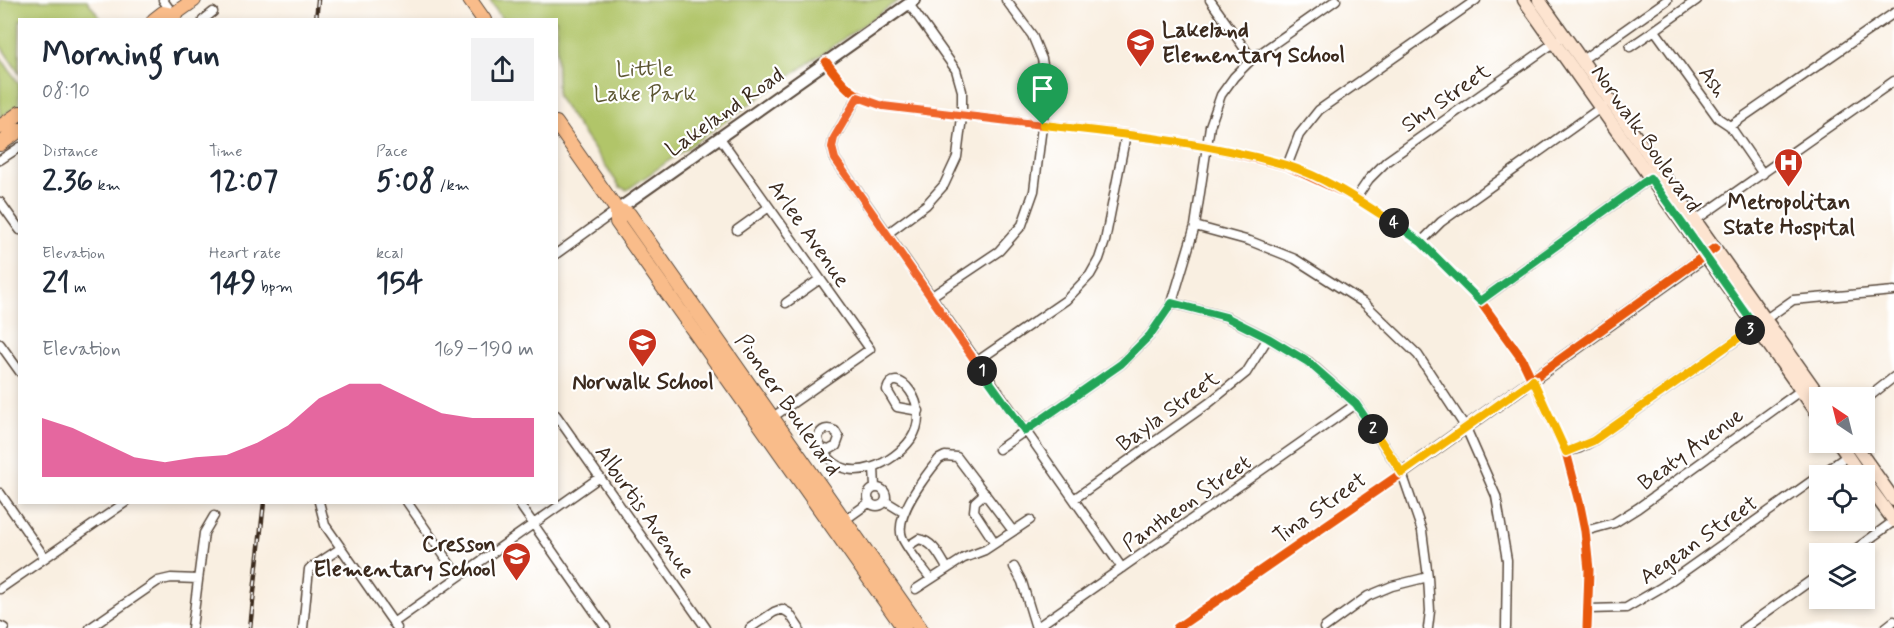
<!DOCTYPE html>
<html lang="en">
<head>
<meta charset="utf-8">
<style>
	body { margin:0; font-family:Mynerve,sans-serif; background:#f2f2f3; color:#1f2937; height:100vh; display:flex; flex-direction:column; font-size:22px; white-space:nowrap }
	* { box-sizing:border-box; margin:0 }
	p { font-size:20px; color:#747a83 }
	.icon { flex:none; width:33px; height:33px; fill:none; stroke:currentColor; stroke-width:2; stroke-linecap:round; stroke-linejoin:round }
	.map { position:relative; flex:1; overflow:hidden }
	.details { position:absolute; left:18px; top:18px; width:540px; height:486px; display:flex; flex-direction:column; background:#fff; border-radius:0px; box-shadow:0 3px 9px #0003 }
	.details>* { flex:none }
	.needle { width:39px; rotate:325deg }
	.controls { position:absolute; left:1809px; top:387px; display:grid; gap:12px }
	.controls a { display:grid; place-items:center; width:66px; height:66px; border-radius:0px; background:#fff; box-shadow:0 3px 9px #0003; font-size:30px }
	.pin { position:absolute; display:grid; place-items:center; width:51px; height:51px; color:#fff; margin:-62px -26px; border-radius:50% 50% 50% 0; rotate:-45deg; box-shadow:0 0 6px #0007 }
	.pin .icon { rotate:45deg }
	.km { position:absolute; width:30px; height:30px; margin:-15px; border-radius:50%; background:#222; color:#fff; font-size:16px; line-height:30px; text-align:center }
	.round { display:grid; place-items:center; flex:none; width:63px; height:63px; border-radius:0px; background:#f2f2f3 }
	.summary { display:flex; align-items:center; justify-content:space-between; height:102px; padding:0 24px }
	h1 { font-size:33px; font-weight:700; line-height:45px }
	.figures { display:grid; grid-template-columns:repeat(3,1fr); gap:9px; height:102px; padding:6px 24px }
	.figures div { display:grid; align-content:center }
	.figures b { font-size:30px; font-weight:700 }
	.figures small { font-size:16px; font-weight:400 }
	.figures p { font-size:16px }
	.chart { height:168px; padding:12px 24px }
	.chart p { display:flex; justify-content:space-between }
	.chart svg { width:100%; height:108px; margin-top:6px; fill:#db2777; opacity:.7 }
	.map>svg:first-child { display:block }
</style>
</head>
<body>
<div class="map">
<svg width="1894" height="628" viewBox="0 0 1894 628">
	<rect width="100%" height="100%" fill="#fff"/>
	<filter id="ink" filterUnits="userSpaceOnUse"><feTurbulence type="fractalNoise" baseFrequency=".0167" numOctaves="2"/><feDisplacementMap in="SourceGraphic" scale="12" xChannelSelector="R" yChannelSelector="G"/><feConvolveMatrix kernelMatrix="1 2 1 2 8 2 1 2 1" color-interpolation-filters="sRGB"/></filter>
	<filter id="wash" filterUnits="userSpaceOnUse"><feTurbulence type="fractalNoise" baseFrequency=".008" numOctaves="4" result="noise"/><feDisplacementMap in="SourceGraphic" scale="24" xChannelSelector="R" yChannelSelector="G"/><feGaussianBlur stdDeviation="1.35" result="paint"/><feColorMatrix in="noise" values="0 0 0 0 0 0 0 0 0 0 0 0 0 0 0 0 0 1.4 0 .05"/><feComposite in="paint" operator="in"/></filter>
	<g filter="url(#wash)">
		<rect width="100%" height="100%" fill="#f9efe1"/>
		<path fill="#b1c569" stroke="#767844" stroke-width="1.5" d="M0 0H87L101 19 20 20 19 73 0 45Z
			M489 0H899L627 190 620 187 557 96 556 20 502 19Z
			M0 56 19 84V104L0 118Z"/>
	</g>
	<g filter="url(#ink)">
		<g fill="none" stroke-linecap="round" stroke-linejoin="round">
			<defs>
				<path id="minor" d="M163 0 173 14
					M1210 0 1252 59
					M203 20 213 12
					M1652 32 1697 0
					M1630 47 1652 32H1656L1718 118 1730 126 1763 174
					M1582 60 1667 0
					M826 62C846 89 851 95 883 106L1126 134 1206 146 1287 166 1356 198 1421 242 1480 301 1522 359 1566 452 1580 506 1585 531 1589 570 1587 628
					M858 97 834 138 832 147 835 159 1122 568
					M1730 126 1894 13
					M720 138 870 349 773 417
					M0 160 20 147
					M1287 166 1299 135 1319 110 1476 0
					M1356 198 1369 179 1387 161 1558 40
					M0 202 20 230
					M1693 222 1894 81
					M1195 226 1250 241 1295 259 1364 303 1418 355 1466 428 1496 496 1507 560 1506 628
					M737 230 769 207
					M887 234 926 205 944 185 957 157 962 117V91L956 70 909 4
					M1421 242 1441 222 1603 106
					M556 254 617 210
					M932 296 999 251 1022 225 1034 191 1047 86 1042 59 1032 35 1006 0
					M1480 301 1650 178
					M786 303 820 279
					M1172 303 1226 317 1268 338 1309 362 1356 404 1402 473 1422 531 1428 577 1430 611 1428 628
					M0 344 20 372
					M976 362 1066 300 1090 275 1099 259 1105 241 1126 134
					M1865 400 1894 377
					M556 415 706 628
					M822 448 829 450 836 446 839 438 835 431C827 427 821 429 818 437 818 445 823 450 828 457 851 485 894 463 911 439 934 405 894 362 887 390L897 407 919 411
					M999 449 1121 364 1150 335 1172 303 1195 226 1210 126 1221 95 1234 77 1252 59 1336 0
					M1566 452 1580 448 1593 441 1793 300 1894 291
					M874 467 875 488
					M868 497a9 9 0 1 1 18 0a9 9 0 1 1-18 0Z
					M0 493 45 558
					M985 493 975 502 974 511 995 543
					M1074 499 1209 403 1246 373 1268 338
					M885 501 903 512
					M319 502 325 525 397 628
					M407 502 458 576
					M518 502 606 628
					M842 522 870 502
					M1585 531 1614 523 1638 508 1804 388
					M908 546 919 539C934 542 940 557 947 568
					M1849 554 1894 521
					M1014 567 1022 582 1036 628
					M931 579C923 568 906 548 902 537 894 516 926 475 939 459L945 456 957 457 1013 531
					M0 589 126 502
					M916 589 964 558 985 550 1030 520
					M1589 609 1626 608 1662 587 1847 456
					M393 623 600 477
					M0 626 4 628
					M90 628 158 581 171 578 198 579
					M192 628 204 533 214 516
					M303 628 309 569 341 548
					M750 628 774 612 782 609 789 613 799 628
					M1036 628 1356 404
					M1177 628 1402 473
					M1324 628 1368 596 1392 586 1428 577
					M1744 628 1820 574
					M1885 628 1894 621"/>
				<path id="tertiary" d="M617 210 914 0
					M1402 473 1705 256"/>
				<path id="secondary" d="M1524 0 1820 417
					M1539 0 1821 398
					M1838 442 1861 476
					M1853 442 1894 500
					M1864 480 1894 521"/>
				<path id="primary" d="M470 0 484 20
					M154 20 163 13 173 15
					M172 20 173 15 194 0
					M556 123 617 210V222L904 628
					M0 127 20 113
					M0 144 20 130
					M617 210 629 214 920 628"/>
			</defs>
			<use href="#minor" stroke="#58483b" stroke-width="11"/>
			<use href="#tertiary" stroke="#58483b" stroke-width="14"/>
			<use href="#secondary" stroke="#58483b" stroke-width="15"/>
			<use href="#primary" stroke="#58483b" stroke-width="16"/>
			<use href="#minor" stroke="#fff" stroke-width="8"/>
			<use href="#tertiary" stroke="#fff" stroke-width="10"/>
			<use href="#secondary" stroke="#fde4d0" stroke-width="12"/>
			<use href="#primary" stroke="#f9bc8a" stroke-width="14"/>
			<defs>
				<path id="rail" d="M316 20 318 0
					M250 628 264 502"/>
			</defs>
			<use href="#rail" stroke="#3b2a1e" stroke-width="4.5"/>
			<use href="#rail" stroke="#fff" stroke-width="2" stroke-dasharray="7" stroke-linecap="butt"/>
			<defs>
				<path id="cycleway" d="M826 62C846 89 851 95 883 106L1126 134 1206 146 1287 166 1356 198 1421 242 1480 301 1522 359 1566 452 1580 506 1585 531 1589 570 1587 628
					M1177 628 1402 473 1715 248"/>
			</defs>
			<use href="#cycleway" stroke="#fff" stroke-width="13"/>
			<use href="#cycleway" stroke="#e8590c" stroke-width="9"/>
		</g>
	</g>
	<g fill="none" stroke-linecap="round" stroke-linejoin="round" filter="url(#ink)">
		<defs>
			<path id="split-1" d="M982 371 835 159 832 147 834 138 858 97 883 106 1043 125"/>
			<path id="split-2" d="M982 371 1025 431 1121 364 1150 335 1172 303 1226 317 1268 338 1308 362 1356 404 1373 429"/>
			<path id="split-3" d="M1373 429 1402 473 1533 380 1566 452 1593 441 1750 330"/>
			<path id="split-4" d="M1394 223 1421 242 1480 301 1650 178 1755 326 1750 330"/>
			<path id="split-5" d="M1043 125C1124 134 1207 142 1286 165 1325 177 1360 201 1394 223"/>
		</defs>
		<use href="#split-1" stroke="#fff" stroke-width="12"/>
		<use href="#split-2" stroke="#fff" stroke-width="12"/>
		<use href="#split-3" stroke="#fff" stroke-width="12"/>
		<use href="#split-4" stroke="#fff" stroke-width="12"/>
		<use href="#split-5" stroke="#fff" stroke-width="12"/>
		<use href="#split-1" stroke="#f0652b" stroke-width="8"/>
		<use href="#split-2" stroke="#22a559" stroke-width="8"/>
		<use href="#split-3" stroke="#f5b400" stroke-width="8"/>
		<use href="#split-4" stroke="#22a559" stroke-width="8"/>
		<use href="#split-5" stroke="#f5b400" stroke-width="8"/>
	</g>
	<defs>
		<symbol id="school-pin" viewBox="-11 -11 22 30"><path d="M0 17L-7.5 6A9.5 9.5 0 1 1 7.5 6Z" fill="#c8321e" stroke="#fff"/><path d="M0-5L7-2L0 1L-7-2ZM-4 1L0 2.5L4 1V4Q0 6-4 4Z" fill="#fff"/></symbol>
		<symbol id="hospital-pin" viewBox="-11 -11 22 30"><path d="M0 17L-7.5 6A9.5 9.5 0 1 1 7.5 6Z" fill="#c8321e" stroke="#fff"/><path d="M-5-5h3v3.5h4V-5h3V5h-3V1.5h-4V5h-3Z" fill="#fff"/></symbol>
	</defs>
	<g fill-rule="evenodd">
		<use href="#school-pin" x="1124" y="26" width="33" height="45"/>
		<use href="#hospital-pin" x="1772" y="146" width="33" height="45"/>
		<use href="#school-pin" x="626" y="326" width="33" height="45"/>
		<use href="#school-pin" x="500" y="540" width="33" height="45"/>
	</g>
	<g text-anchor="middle" stroke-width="4.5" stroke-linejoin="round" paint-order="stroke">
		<g font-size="22" font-weight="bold" fill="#3b2a1e" stroke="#fff">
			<text x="1162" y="37" text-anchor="start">Lakeland<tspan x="1162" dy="25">Elementary School</tspan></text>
			<text x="1789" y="209">Metropolitan<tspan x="1789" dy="25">State Hospital</tspan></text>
			<text x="643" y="389">Norwalk School</text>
			<text x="496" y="551" text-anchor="end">Cresson<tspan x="496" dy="25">Elementary School</tspan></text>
		</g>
		<g font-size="22" fill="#5e5834" stroke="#fff">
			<text x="645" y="76">Little<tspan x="645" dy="25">Lake Park</tspan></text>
		</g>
		<g font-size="22" fill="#3b2a1e" stroke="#fff">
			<text transform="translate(1714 81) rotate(54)" y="8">Ash</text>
			<text transform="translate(1445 97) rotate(-35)" y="8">Shy Street</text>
			<text transform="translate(724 111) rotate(-35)" y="8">Lakeland Road</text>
			<text transform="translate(1647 138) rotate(55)" y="8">Norwalk Boulevard</text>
			<text transform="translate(810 233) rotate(55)" y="8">Arlee Avenue</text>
			<text transform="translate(789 404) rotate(55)" y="8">Pioneer Boulevard</text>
			<text transform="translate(1167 410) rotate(-36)" y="8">Bayla Street</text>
			<text transform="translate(1690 448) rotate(-36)" y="8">Beaty Avenue</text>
			<text transform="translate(1186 502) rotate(-35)" y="8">Pantheon Street</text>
			<text transform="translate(1319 507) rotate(-35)" y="8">Tina Street</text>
			<text transform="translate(646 511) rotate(55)" y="8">Alburtis Avenue</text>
			<text transform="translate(1698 539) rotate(-35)" y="8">Aegean Street</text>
		</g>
	</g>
</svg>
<div class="controls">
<a><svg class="needle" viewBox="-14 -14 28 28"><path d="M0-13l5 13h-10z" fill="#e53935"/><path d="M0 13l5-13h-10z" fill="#747a83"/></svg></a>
<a><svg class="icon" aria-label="locate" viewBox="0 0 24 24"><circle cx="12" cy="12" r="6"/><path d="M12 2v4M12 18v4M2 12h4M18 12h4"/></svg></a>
<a><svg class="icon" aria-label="layers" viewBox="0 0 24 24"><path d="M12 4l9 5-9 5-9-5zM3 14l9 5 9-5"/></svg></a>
</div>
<div class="pin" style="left:1043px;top:125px;background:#1e9e55"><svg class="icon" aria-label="arrive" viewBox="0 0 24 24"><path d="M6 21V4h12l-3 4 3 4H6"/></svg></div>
<b class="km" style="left:982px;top:371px">1</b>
<b class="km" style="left:1373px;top:429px">2</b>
<b class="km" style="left:1750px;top:330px">3</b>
<b class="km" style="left:1394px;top:223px">4</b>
<section class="details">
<div class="summary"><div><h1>Morning run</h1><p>08:10</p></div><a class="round"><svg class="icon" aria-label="share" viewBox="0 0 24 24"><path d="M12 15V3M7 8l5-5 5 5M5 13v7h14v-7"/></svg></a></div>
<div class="figures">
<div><p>Distance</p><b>2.36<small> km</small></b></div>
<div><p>Time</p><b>12:07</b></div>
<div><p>Pace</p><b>5:08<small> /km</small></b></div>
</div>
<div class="figures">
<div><p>Elevation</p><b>21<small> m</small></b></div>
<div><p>Heart rate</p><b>149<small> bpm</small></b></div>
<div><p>kcal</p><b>154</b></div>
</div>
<div class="chart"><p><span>Elevation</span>169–190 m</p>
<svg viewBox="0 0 160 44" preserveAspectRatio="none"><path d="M0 44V20L10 24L20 30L30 36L40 38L50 36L60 35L70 30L80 23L90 12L100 6L110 6L120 12L130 18L140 20L150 20L160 20V44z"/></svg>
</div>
</section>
</div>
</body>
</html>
